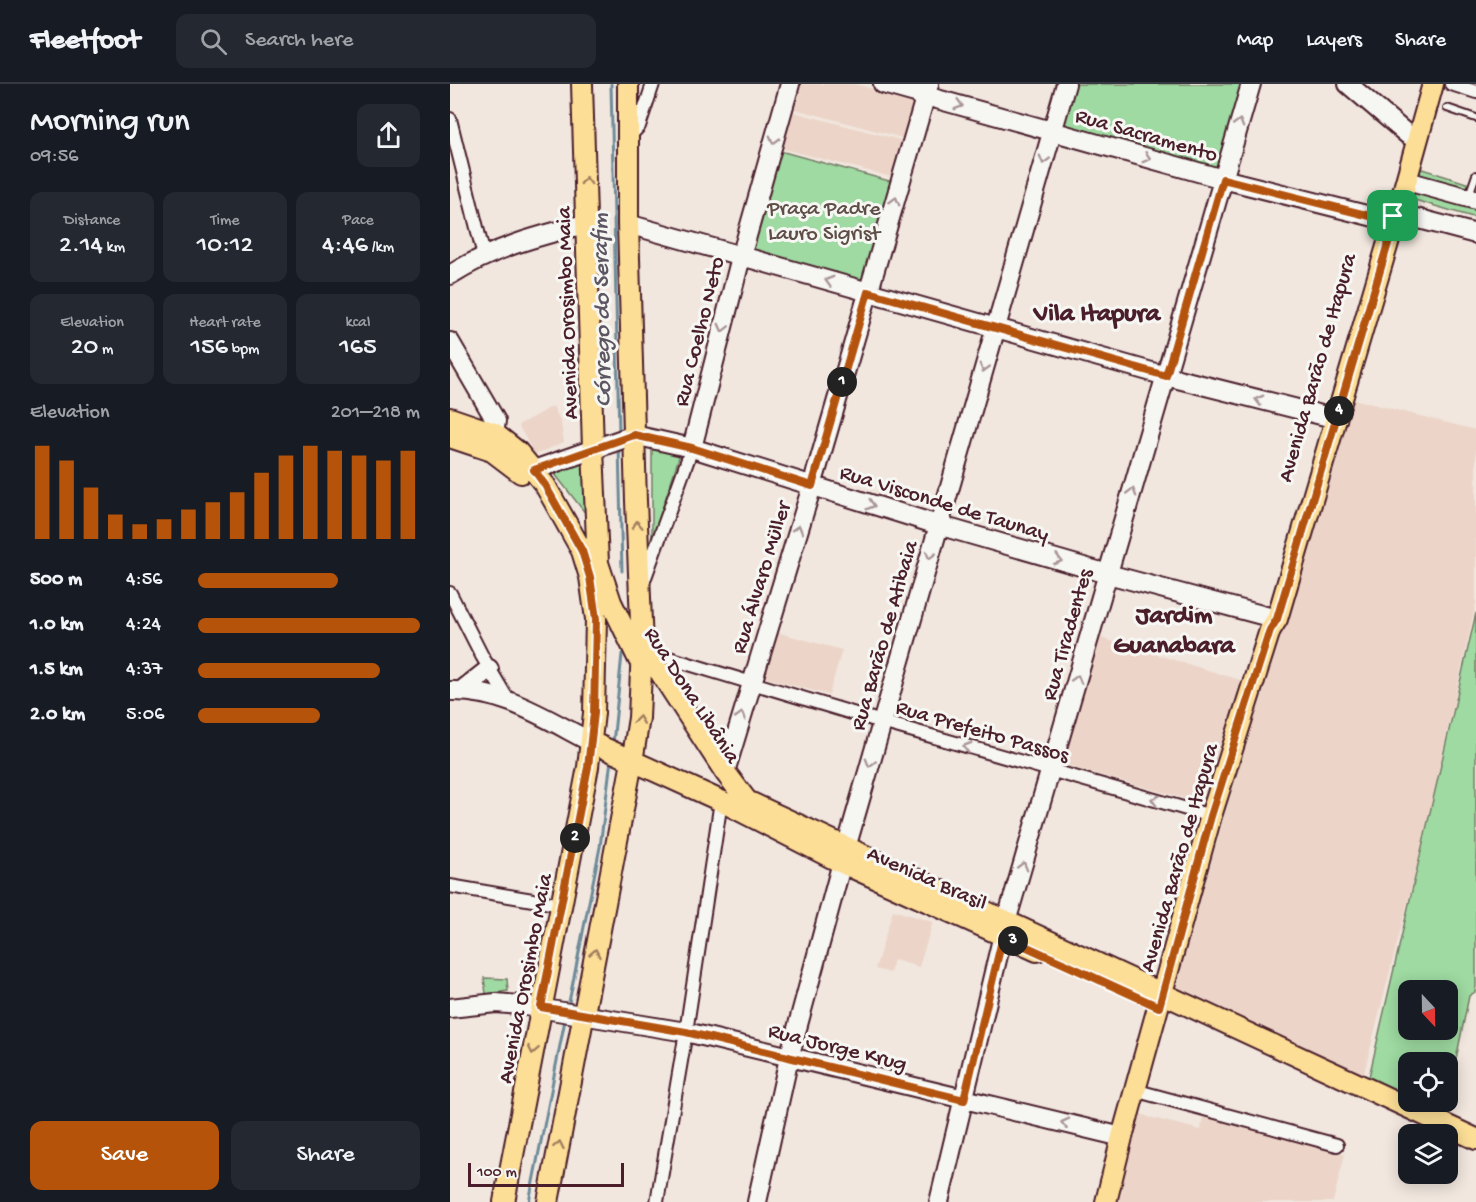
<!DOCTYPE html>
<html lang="en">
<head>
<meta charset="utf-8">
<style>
	body { margin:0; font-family:"Gochi Hand",sans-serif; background:#242831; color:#f1f3f6; height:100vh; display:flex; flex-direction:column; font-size:22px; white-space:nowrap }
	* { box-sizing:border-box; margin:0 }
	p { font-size:20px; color:#9ea1a6 }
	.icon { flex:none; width:33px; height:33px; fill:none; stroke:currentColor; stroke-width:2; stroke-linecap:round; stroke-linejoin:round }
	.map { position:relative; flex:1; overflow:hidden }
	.side { display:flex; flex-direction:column; background:#171b24; width:450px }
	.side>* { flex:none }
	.needle { width:39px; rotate:158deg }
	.tools { position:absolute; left:948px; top:896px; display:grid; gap:12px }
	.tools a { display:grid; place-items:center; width:60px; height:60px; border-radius:12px; background:#171b24; box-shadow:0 3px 15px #0003; font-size:30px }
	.scale { position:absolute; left:18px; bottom:15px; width:156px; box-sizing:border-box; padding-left:6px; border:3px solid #4a1f2b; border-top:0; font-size:16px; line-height:21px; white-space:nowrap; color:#4a1f2b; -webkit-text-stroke:4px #f6f6f2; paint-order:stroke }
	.pin { position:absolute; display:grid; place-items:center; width:51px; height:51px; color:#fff; margin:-26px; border-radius:12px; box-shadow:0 3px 9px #0006 }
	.km { position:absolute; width:30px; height:30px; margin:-15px; border-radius:50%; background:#222; color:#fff; font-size:16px; line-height:30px; text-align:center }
	.round { display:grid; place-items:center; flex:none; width:63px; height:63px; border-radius:12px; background:#242831 }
	.head { display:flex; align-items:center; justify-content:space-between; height:102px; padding:0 30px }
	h1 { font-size:33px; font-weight:600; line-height:45px }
	.stats { display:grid; grid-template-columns:repeat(3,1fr); gap:9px; height:102px; padding:6px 30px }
	.stats div { display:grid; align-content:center; border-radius:12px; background:#242831; text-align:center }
	.stats b { font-size:26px; font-weight:600 }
	.stats small { font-size:16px; font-weight:400 }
	.stats p { font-size:16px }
	.chart { height:168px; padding:12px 30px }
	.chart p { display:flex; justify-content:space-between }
	.chart svg { width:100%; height:108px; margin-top:6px; stroke:#b45309; stroke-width:6 }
	.button { display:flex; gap:12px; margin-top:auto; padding:12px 30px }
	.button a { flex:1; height:69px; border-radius:12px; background:#b45309; color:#fff; font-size:24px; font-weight:600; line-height:69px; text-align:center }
	.button a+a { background:#242831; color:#f1f3f6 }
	ul { padding:0 30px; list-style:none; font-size:20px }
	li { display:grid; grid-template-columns:96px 72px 1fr; align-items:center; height:45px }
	li i { height:15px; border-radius:8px; background:#b45309 }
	header { display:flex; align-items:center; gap:36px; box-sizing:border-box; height:84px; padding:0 30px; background:#171b24; border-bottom:2px solid #363941 }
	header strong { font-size:28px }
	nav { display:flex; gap:33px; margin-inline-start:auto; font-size:21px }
	.search { width:420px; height:54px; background:#242831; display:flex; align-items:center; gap:15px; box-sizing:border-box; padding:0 21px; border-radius:12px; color:#9ea1a6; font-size:22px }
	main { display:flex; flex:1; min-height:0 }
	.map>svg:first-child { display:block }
</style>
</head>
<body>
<header>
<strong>Fleetfoot</strong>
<div class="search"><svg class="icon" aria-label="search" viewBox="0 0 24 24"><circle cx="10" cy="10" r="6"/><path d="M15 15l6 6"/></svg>Search here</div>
<nav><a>Map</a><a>Layers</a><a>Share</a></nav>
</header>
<main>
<section class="side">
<div class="head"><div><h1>Morning run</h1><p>09:56</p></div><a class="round"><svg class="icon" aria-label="share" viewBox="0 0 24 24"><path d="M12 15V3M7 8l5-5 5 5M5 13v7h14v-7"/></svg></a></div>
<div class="stats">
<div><p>Distance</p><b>2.14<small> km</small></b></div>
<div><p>Time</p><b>10:12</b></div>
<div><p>Pace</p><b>4:46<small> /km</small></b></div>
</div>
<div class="stats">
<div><p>Elevation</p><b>20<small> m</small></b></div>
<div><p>Heart rate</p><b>156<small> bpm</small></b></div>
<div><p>kcal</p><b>165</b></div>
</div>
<div class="chart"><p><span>Elevation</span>201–218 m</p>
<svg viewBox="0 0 160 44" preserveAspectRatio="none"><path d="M5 44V6M15 44V12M25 44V23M35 44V34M45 44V38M55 44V36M65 44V32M75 44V29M85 44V25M95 44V17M105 44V10M115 44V6M125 44V8M135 44V10M145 44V12M155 44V8"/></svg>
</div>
<ul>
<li><b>500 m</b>4:56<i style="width:63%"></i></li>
<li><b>1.0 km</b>4:24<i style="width:100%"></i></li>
<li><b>1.5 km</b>4:37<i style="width:82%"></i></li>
<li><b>2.0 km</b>5:06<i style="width:55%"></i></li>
</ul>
<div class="button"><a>Save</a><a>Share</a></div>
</section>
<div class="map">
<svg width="1026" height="1118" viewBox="0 0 1026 1118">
	<rect width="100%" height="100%" fill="#f1e7df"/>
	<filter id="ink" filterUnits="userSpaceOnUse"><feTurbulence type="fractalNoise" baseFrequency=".0167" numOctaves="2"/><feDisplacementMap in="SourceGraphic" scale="12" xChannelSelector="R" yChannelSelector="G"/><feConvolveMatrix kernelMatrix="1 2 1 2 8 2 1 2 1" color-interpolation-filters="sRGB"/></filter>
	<g filter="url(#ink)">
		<path fill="#ecd5c8" d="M348 0H404L466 16 456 55 341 24Z
			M340 27 454 57 445 94 330 64Z
			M899 314 1026 346V519L969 774 913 993 722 907Z
			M103 322 111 338 114 358 85 371 68 341Z
			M323 547 392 566 379 611 309 592Z
			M648 553 794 597 755 720 614 681Z
			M443 826 483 838 469 883 444 876 440 889 425 885Z
			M687 1028 699 1033 751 1046 753 1033 895 1070 883 1118H666Z"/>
		<path fill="#9edaa1" stroke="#747c66" stroke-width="1.5" fill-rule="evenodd" d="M625 0H793L769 85 614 41Z
			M330 67 443 98 414 200 299 171Z
			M969 84 1026 102V134L961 115Z
			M202 361 230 370 202 457Z
			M134 372 136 430 101 385Z
			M1026 529V902L1025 908 1019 912 995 1029 969 1017H998V978H958V1012L919 993ZM958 906H998V945H958Z
			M34 894 57 895 58 907 36 910Z"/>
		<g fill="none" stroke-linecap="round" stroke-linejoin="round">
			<path stroke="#6d8b99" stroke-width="3" d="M161 0 169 349
				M169 362 172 487
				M163 660 172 570
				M118 923 150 763 161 676
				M79 1118 115 936"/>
			<defs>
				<path id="lane" d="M997 24 1026 34
					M1019 111 1026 91"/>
				<path id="street" d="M1001 0 1026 8
					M0 35 34 172
					M178 54 189 42 203 0
					M193 499 242 364
					M0 509 32 572 58 616
					M193 563 219 574 432 638 761 732
					M0 802 112 821
					M684 1006 887 1061
					M207 1118 236 948 271 717"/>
				<path id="secondary" d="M433 0 773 95 932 135 947 129 1026 150
					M898 0 958 51 968 53
					M957 97 1026 116
					M178 140 716 292 887 335
					M0 191C42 164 88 152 135 140
					M0 258 46 337 44 349
					M242 364 291 173 340 0
					M84 386 184 351 242 364 488 441 658 490 827 535
					M0 607C52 605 96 635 141 658
					M11 607 39 585
					M275 688 362 402 479 0
					M0 924 46 919 70 921 236 948 672 1053
					M307 1118 339 974 394 771 616 0
					M489 1118 556 838 801 0"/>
				<path id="primary" d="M132 0 143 365 148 479 161 518 189 576
					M0 334 44 349 68 368 95 401 132 467 140 493 146 535 144 629 138 683 54 1118
					M0 353 42 367 71 389
					M192 565 210 588 275 688 297 717 1026 1055
					M141 658 271 717 392 779 587 867
					M98 1118 182 678 189 634 192 562 186 417 178 140V0
					M656 1118 672 1053 761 732 820 546 827 535 832 518 953 108 983 0"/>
			</defs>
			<use href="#lane" stroke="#4a1f2b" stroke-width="10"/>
			<use href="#street" stroke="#4a1f2b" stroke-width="16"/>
			<use href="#secondary" stroke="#4a1f2b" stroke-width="22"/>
			<use href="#primary" stroke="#4a1f2b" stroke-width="24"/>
			<use href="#lane" stroke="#f6f6f2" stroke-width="6"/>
			<use href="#street" stroke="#f6f6f2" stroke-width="12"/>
			<use href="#secondary" stroke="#f6f6f2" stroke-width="18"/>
			<use href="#primary" stroke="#fcde96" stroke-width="20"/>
		</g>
		<defs><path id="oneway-chevron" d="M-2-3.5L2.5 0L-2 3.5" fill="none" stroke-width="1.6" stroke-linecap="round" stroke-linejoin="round" transform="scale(1.5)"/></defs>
		<g stroke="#a99598">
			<use href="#oneway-chevron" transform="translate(509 21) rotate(16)"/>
			<use href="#oneway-chevron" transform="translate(789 39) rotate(-74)"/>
			<use href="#oneway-chevron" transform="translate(324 56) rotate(106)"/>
			<use href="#oneway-chevron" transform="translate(697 74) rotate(16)"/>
			<use href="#oneway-chevron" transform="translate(594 76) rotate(106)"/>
			<use href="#oneway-chevron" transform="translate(445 117) rotate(-74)"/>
			<use href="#oneway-chevron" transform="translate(379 197) rotate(-164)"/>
			<use href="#oneway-chevron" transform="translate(273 244) rotate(104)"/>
			<use href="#oneway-chevron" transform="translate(534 284) rotate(106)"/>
			<use href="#oneway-chevron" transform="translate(809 316) rotate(-165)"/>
			<use href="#oneway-chevron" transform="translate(682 408) rotate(-74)"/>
			<use href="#oneway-chevron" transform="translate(421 421) rotate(17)"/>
			<use href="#oneway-chevron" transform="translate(348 445) rotate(-73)"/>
			<use href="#oneway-chevron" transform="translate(480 471) rotate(106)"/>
			<use href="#oneway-chevron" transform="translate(608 476) rotate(16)"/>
			<use href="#oneway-chevron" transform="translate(627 595) rotate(-74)"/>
			<use href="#oneway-chevron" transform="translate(291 632) rotate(-74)"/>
			<use href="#oneway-chevron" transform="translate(517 663) rotate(-164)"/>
			<use href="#oneway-chevron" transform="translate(420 679) rotate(106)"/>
			<use href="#oneway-chevron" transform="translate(705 716) rotate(-164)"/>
			<use href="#oneway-chevron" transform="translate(573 782) rotate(-74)"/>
			<use href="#oneway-chevron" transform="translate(615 1039) rotate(-167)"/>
		</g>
		<g stroke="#a37e60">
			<use href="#oneway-chevron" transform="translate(136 97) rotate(-90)"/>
			<use href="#oneway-chevron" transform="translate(187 441) rotate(-93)"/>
			<use href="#oneway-chevron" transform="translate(189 636) rotate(-83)"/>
			<use href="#oneway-chevron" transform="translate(145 869) rotate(-79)"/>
			<use href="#oneway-chevron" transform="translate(83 966) rotate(101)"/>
			<use href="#oneway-chevron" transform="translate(109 1061) rotate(-79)"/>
		</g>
	</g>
	<g fill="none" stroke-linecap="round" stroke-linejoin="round" filter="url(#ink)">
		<defs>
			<path id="route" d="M773 95 932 135 947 129 827 535 820 546 761 732 709 923 553 852 514 1016 236 948 91 923 138 683 144 629 146 535 140 493 132 467 95 401 84 386 184 351 242 364 362 402 418 208 716 292Z"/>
		</defs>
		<use href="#route" stroke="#fff" stroke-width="12"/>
		<use href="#route" stroke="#b45309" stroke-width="8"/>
	</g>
	<g text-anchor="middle" stroke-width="6" stroke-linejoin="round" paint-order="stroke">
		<g font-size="22" fill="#4a1f2b" stroke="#f6f6f2">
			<text transform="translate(697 49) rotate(16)" y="8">Rua Sacramento</text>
			<text transform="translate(115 229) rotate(-92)" y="8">Avenida Orosimbo Maia</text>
			<text transform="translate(247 247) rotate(-76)" y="8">Rua Coelho Neto</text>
			<text transform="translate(865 283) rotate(-74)" y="8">Avenida Barão de Itapura</text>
			<text transform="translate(495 417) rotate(17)" y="8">Rua Visconde de Taunay</text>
			<text transform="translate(309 493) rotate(-73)" y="8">Rua Álvaro Müller</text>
			<text transform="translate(615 550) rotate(-74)" y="8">Rua Tiradentes</text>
			<text transform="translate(432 551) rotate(-74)" y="8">Rua Barão de Atibaia</text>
			<text transform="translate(244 610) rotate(57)" y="8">Rua Dona Libânia</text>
			<text transform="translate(533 645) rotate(16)" y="8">Rua Prefeito Passos</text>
			<text transform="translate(727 773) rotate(-74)" y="8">Avenida Barão de Itapura</text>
			<text transform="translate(478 792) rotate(24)" y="8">Avenida Brasil</text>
			<text transform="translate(73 894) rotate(-79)" y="8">Avenida Orosimbo Maia</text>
			<text transform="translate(388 961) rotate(14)" y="8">Rua Jorge Krug</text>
		</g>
		<g font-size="22" fill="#5f4e48" stroke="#f6f6f2">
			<text x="374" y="130">Praça Padre<tspan x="374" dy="25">Lauro Sigrist</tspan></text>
		</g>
		<g font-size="24" font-style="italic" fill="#5c5562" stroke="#f6f6f2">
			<text transform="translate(150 226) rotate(-91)" y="8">Córrego do Serafim</text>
		</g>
		<g font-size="26" font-weight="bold" fill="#4a1f2b" stroke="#f6f6f2">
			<text x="647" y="236">Vila Itapura</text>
			<text x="724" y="538">Jardim<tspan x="724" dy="30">Guanabara</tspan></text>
		</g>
	</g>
</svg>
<div class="tools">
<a><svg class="needle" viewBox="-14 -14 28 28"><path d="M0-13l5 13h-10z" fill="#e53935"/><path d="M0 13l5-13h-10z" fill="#9ea1a6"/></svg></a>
<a><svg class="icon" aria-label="locate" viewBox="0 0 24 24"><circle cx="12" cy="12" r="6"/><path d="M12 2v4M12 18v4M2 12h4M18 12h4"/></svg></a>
<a><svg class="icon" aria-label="layers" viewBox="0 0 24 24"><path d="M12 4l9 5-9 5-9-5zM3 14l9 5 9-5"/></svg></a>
</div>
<div class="scale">100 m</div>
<div class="pin" style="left:943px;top:132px;background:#1e9e55"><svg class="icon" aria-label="arrive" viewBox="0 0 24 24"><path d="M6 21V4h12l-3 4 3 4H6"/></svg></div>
<b class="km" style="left:392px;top:298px">1</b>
<b class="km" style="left:125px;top:754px">2</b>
<b class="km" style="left:563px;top:857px">3</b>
<b class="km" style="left:889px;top:327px">4</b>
</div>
</main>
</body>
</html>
